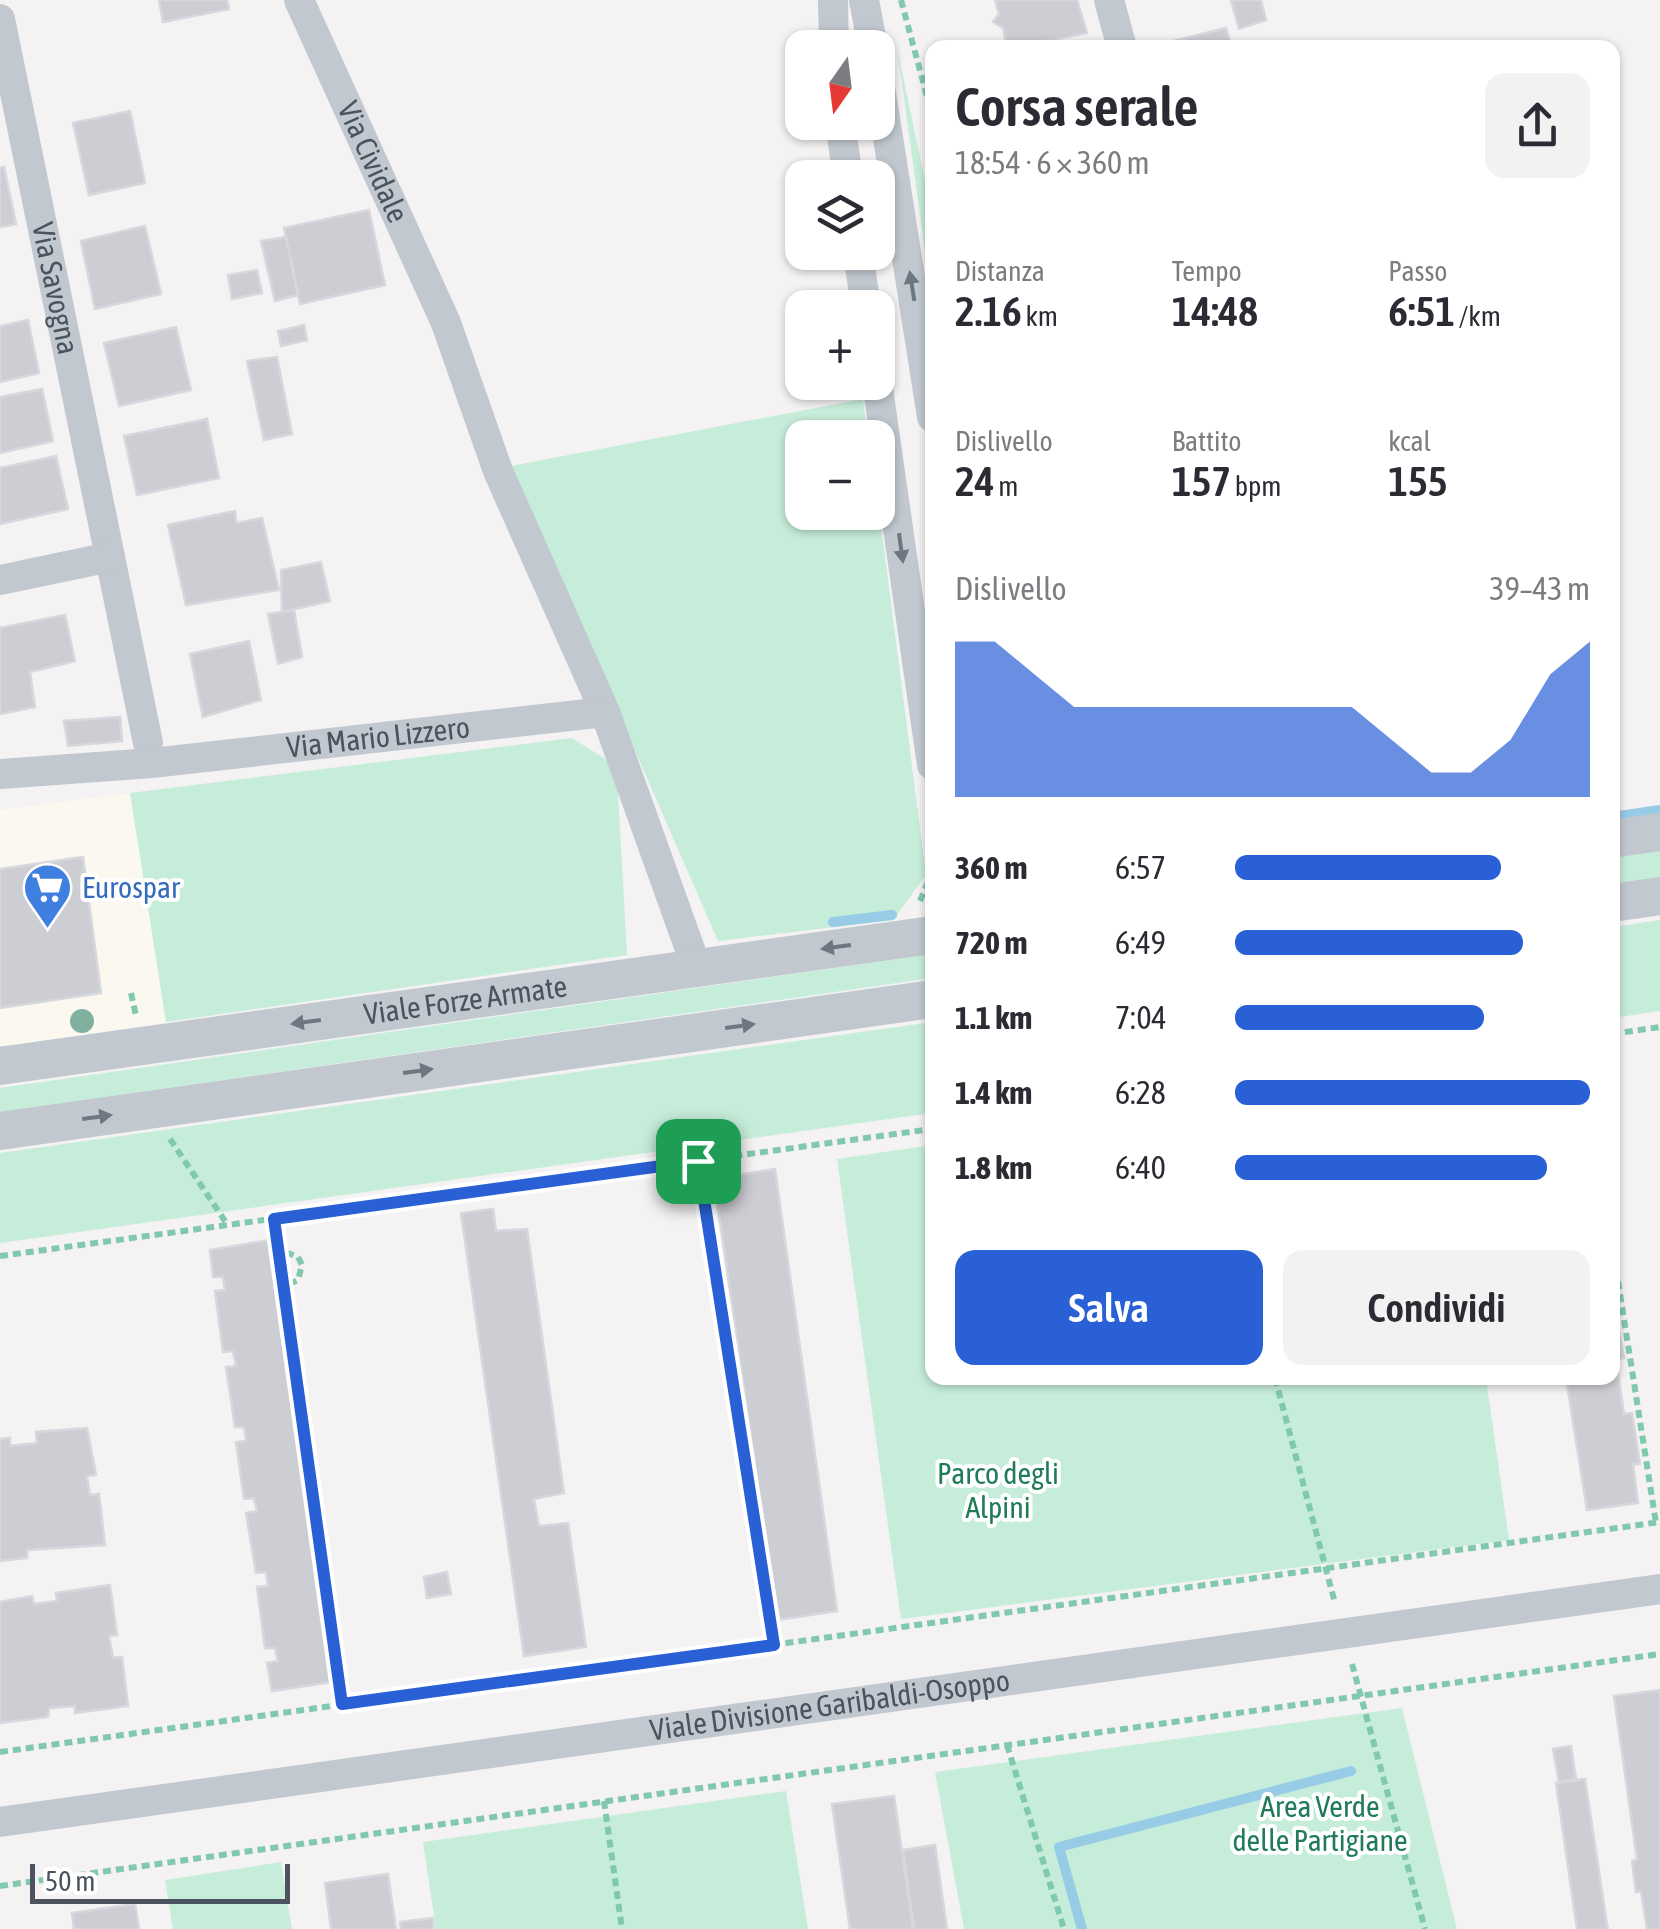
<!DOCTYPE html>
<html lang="it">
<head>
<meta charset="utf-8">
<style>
	body { margin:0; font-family:"Asap Condensed",sans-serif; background:#f2f2f3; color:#2b2b33; height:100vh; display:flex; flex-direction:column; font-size:38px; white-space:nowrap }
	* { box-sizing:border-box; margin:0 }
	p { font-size:32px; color:#7c7c81 }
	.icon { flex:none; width:55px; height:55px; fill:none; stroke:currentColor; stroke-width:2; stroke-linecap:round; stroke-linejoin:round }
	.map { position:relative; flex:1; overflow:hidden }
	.sheet { position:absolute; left:925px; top:40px; width:695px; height:1345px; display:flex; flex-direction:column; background:#fff; border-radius:20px; box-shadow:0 2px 8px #0004 }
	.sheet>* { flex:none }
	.needle { width:65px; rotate:194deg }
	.controls { position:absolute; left:785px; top:30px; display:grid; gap:20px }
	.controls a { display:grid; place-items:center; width:110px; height:110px; border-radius:20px; background:#fff; box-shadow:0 2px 8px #0004; font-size:50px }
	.scale { position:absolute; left:30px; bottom:25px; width:260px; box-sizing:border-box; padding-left:10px; border:5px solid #4b535e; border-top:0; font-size:28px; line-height:35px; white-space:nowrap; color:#4b535e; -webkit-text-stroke:8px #fff; paint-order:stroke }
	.pin { position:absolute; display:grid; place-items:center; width:85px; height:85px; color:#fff; margin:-42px; border-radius:20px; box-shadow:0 5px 15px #0006 }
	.round { display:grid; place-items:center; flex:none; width:105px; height:105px; border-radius:20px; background:#f2f2f3 }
	.headline { display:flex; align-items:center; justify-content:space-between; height:170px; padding:0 30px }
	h1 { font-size:55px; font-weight:600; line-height:75px }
	.stats { display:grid; grid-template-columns:repeat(3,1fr); gap:15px; height:170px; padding:10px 30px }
	.stats div { display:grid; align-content:center }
	.stats b { font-size:42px; font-weight:600 }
	.stats small { font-size:28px; font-weight:400 }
	.stats p { font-size:28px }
	.chart { height:280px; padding:20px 30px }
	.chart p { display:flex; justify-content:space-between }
	.chart svg { width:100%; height:180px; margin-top:10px; fill:#2a60d6; opacity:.7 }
	.primary-button { display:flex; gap:20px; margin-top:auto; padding:20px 30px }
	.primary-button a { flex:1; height:115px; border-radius:20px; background:#2a60d6; color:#fff; font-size:40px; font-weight:600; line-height:115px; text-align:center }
	.primary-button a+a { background:#f2f2f3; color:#2b2b33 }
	ul { padding:0 30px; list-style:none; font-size:32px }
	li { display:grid; grid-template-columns:160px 120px 1fr; align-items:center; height:75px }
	li i { height:25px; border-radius:12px; background:#2a60d6 }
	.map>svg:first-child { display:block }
</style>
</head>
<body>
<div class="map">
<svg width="1660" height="1929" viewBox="0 0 1660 1929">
	<rect width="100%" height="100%" fill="#f4f2f2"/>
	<path fill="#fbf9ef" d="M130 793 166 1022 0 1047V810Z"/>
	<path fill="#c6edda" d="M897 48 932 214V302Z
		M863 399 868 437 802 438V512H878V502L926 875 893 920 718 941 511 466Z
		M572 738 607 760 617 776 627 955 166 1022 130 793Z
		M1660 851V880L1613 887 1612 858Z
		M1660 920V1011L1613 1018V927Z
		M932 954V978L0 1112V1088Z
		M932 1022V1113L0 1243V1153Z
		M932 1145V1378H1486L1509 1540 901 1619 837 1159Z
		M1402 1708 1457 1929H964L935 1772Z
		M786 1791 808 1929H436L423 1842Z
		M281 1862 292 1929H173L165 1880Z"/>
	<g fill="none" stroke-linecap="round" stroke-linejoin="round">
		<path stroke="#97cbe6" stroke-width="10" d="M1612 817 1660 810
			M833 922 892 915
			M1082 1929 1059 1847 1351 1771"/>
	</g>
	<path fill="#cdced4" stroke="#d7d8dd" stroke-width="2.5" d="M159 0H227L229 9 163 22Z
		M995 0H1077L1087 33 1007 48 1003 28 993 22 999 14Z
		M1231 0H1261L1266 20 1239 29Z
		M1226 28 1232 48H1159L1158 45Z
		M130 111 145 183 89 195 73 123Z
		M4 167 16 224 0 227V168Z
		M369 210 385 285 300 304 284 228Z
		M145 226 161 294 95 309 81 241Z
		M286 237 298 295 275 301 261 241Z
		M257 270 262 293 232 299 228 275Z
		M28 320 39 373 0 382V326Z
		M304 325 307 340 281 346 278 331Z
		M176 327 191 390 119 406 104 343Z
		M277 357 292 434 264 440 247 361Z
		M42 389 53 441 0 453V397Z
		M207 419 219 478 137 495 124 436Z
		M56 456 68 509 0 524V468Z
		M235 511 236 523 262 518 279 590 186 605 168 525Z
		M321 562 330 601 282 612 281 570Z
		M294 610 302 657 278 664 268 614Z
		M65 615 75 661 30 672 35 707 0 714V628Z
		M249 641 261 700 203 717 190 654Z
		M120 717 122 741 68 746 64 721Z
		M83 857 101 993 0 1008V869Z
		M775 1169 837 1611 777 1620 714 1179Z
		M493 1209 496 1231 527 1229 564 1493 534 1499 539 1526 568 1523 586 1647 524 1656 461 1213Z
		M270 1240 332 1682 272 1691 267 1663 278 1661 275 1648H265L257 1587 268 1586 266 1572 256 1573 246 1513 257 1511 254 1498 244 1499 236 1442 246 1441 244 1427H235L226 1367 236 1366 233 1351 223 1352 215 1291 225 1290 223 1277H213L210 1250Z
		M1612 1326H1618L1624 1358 1616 1359 1624 1414 1632 1413 1640 1464H1633L1638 1503 1587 1510 1566 1378H1612Z
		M87 1428 96 1475 87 1476 90 1495 99 1494 105 1545 27 1550V1558L0 1561V1439L10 1438V1446L37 1443 36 1432Z
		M447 1572 451 1594 427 1598 424 1577Z
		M110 1585 117 1635 109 1636 113 1658 122 1657 128 1706 75 1713V1706L49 1708 48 1717 0 1723V1602L32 1596 34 1604 57 1601 56 1593Z
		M1660 1690V1929H1647L1641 1891 1636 1892 1632 1861 1637 1859 1614 1696Z
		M1571 1746 1576 1779 1559 1782 1553 1749Z
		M1585 1779 1606 1918 1608 1929H1577L1556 1783Z
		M894 1796 913 1929H850L832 1804Z
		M935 1845 947 1929H914L903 1850Z
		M388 1874 396 1929H331L325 1883Z
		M135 1904 139 1929H74L72 1913Z
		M433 1918 434 1929H401L400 1922Z"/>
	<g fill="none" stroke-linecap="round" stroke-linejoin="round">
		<path stroke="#80c8ae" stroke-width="6" stroke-dasharray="8 5" stroke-linecap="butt" d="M901 0 932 115
			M920 901 932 872
			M131 993 136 1016
			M1612 1034 1660 1027
			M170 1139 227 1224
			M698 1161 774 1645
			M274 1219 278 1249 298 1257 302 1265 298 1280 283 1287 342 1705
			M1612 1243 1656 1523
			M278 1249 283 1287
			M0 1256 932 1129
			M1275 1378 1335 1603
			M1352 1664 1425 1929
			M1007 1745 1064 1929
			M0 1752 1660 1522
			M604 1801 622 1929
			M0 1886 1660 1654"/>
		<g stroke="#c1c8cf" stroke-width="30">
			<path id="s1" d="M299 0 446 323 498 471 605 712"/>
			<path d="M833 0 834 48"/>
			<path d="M864 0 873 48"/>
			<path d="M1109 0 1122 48"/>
			<path id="s2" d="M0 19 148 743"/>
			<path d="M878 74 932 417"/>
			<path d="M840 122 848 178"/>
			<path d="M858 252 866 308"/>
			<path d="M877 382 932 765"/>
			<path d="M0 580 110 557"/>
			<path id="s3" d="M0 774 152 763 605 712 696 966"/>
			<path id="s4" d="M0 1822 1660 1589"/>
		</g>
		<g stroke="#c1c8cf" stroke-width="38">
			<path d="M1612 839 1660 832"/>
			<path d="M1612 903 1660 896"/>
			<path id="s5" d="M0 1066 932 935"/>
			<path d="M0 1131 932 999"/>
		</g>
	</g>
	<circle fill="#7fb19e" cx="82" cy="1021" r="12"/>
	<defs><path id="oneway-solid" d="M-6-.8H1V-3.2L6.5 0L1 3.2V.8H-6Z" transform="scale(2.5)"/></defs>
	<g fill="#6e7680">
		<use href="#oneway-solid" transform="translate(912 286) rotate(-99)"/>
		<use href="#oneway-solid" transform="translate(901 548) rotate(82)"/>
		<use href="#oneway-solid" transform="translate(836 947) rotate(172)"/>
		<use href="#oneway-solid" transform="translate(306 1022) rotate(172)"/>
		<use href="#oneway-solid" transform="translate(740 1026) rotate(-8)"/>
		<use href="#oneway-solid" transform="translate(418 1071) rotate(-8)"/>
		<use href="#oneway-solid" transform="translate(97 1117) rotate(-8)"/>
	</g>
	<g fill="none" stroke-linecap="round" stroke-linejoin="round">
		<defs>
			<path id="route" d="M698 1161 774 1645 342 1704 274 1219Z"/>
		</defs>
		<use href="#route" stroke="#fff" stroke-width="20"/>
		<use href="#route" stroke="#2a60d6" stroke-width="12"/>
	</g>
	<defs>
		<symbol id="supermarket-pin" viewBox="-11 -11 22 30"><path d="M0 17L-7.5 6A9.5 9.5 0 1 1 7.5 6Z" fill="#3f7fe0" stroke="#fff"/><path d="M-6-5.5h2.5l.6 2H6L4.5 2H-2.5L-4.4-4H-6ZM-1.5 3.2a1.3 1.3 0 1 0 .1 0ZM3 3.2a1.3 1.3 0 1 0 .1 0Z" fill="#fff"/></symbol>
	</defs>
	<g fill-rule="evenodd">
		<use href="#supermarket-pin" x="20" y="860" width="55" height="75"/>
	</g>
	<g text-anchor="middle" stroke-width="8" stroke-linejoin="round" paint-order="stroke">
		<g font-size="30" fill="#4b535e" stroke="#fff">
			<text dy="10" stroke="none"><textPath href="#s1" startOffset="178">Via Cividale</textPath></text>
			<text dy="10" stroke="none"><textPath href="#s2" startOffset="275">Via Savogna</textPath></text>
			<text dy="10" stroke="none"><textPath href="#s3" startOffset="380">Via Mario Lizzero</textPath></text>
			<text dy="10" stroke="none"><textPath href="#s5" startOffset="470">Viale Forze Armate</textPath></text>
			<text dy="10" stroke="none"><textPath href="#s4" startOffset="838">Viale Divisione Garibaldi-Osoppo</textPath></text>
		</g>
		<g font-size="30" fill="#366cbe" stroke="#fff" text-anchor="start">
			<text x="82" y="898">Eurospar</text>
		</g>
		<g font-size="30" fill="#207b59" stroke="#fff">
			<text x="998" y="1484">Parco degli<tspan x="998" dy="34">Alpini</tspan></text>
			<text x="1320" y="1817">Area Verde<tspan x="1320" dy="34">delle Partigiane</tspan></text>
		</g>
	</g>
</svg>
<div class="controls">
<a><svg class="needle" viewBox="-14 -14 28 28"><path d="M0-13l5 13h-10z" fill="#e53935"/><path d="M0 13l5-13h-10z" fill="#7c7c81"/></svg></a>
<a><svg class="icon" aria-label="layers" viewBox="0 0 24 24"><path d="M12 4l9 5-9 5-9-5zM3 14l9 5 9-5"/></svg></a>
<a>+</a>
<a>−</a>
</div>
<div class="scale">50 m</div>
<div class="pin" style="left:698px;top:1161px;background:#1e9e55"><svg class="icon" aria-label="arrive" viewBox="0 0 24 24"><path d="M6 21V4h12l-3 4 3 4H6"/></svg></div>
<section class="sheet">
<div class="headline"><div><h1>Corsa serale</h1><p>18:54 · 6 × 360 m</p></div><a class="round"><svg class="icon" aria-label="share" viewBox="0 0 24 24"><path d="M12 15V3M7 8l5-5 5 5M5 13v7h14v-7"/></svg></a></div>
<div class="stats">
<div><p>Distanza</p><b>2.16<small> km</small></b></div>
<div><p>Tempo</p><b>14:48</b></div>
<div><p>Passo</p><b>6:51<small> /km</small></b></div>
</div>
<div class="stats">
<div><p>Dislivello</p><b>24<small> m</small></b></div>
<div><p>Battito</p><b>157<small> bpm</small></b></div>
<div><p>kcal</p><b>155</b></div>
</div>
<div class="chart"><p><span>Dislivello</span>39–43 m</p>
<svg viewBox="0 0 160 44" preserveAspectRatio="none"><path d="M0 44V6L10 6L20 14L30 22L40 22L50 22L60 22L70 22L80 22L90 22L100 22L110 30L120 38L130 38L140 30L150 14L160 6V44z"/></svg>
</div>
<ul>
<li><b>360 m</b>6:57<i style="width:75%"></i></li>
<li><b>720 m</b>6:49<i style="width:81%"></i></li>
<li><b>1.1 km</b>7:04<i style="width:70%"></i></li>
<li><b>1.4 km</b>6:28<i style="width:100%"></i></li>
<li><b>1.8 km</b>6:40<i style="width:88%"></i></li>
</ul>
<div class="primary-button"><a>Salva</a><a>Condividi</a></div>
</section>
</div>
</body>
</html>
